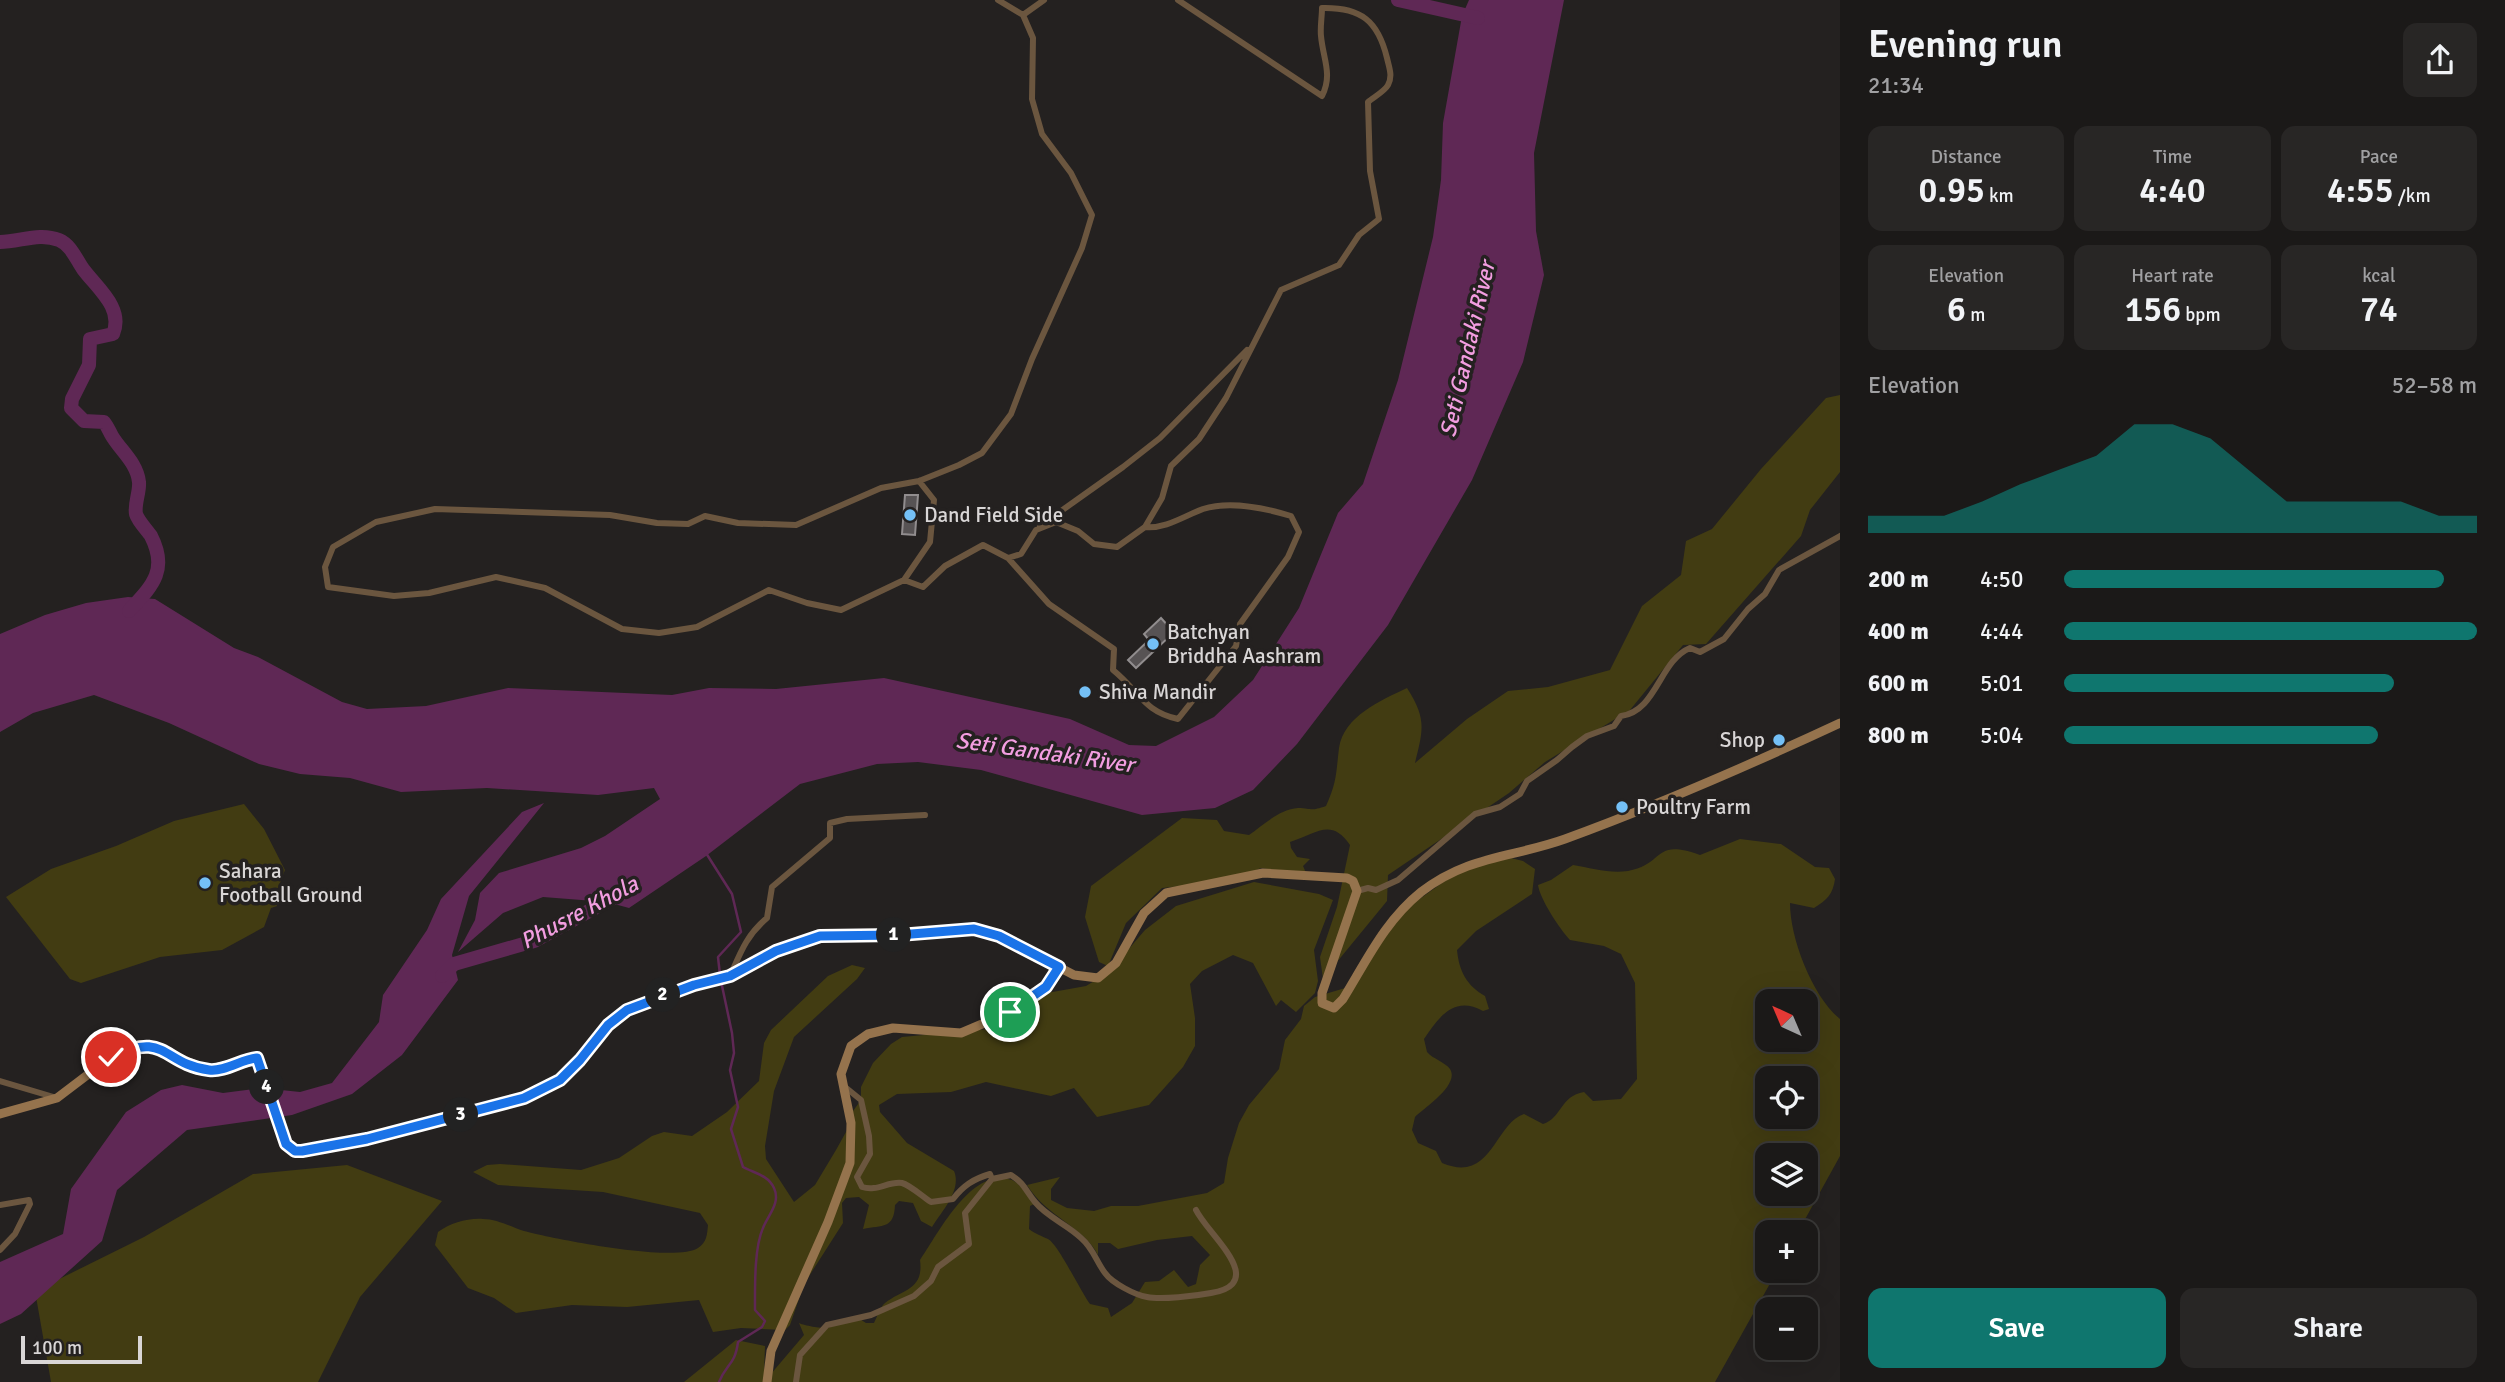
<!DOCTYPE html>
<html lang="en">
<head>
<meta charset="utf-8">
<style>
	body { margin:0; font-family:Signika,sans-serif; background:#282625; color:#f1f3f6; height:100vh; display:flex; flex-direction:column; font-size:26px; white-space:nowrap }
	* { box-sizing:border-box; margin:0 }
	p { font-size:23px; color:#a0a0a2 }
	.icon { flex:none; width:38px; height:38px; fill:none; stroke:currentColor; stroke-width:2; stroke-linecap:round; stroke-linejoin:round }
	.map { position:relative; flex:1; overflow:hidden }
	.sheet { display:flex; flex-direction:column; background:#1b1918; width:665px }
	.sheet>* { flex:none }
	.needle { width:46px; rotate:316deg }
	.controls { position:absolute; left:1755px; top:989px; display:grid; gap:14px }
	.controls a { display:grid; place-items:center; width:63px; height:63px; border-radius:14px; background:#1b1918; box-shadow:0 7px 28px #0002,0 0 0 2px #393837; font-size:35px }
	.scale { position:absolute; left:21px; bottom:18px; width:121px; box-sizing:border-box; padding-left:7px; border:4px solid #d9d6d6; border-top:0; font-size:19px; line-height:24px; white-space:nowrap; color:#d9d6d6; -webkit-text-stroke:5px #242120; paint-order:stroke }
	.pin { position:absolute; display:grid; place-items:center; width:60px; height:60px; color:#fff; margin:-30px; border:4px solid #fff; border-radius:50%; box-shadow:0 2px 7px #0007 }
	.km { position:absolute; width:35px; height:35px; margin:-18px; border-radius:50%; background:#222; color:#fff; font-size:19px; line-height:35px; text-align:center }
	.round { display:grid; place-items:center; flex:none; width:74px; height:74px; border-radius:14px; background:#282625 }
	.headline { display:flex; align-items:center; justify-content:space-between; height:119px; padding:0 28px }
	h1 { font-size:38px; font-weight:600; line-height:52px }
	.figures { display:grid; grid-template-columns:repeat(3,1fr); gap:10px; height:119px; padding:7px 28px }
	.figures div { display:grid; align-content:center; border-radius:14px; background:#282625; text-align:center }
	.figures b { font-size:35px; font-weight:600 }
	.figures small { font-size:19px; font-weight:400 }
	.figures p { font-size:19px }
	.chart { height:196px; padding:14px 28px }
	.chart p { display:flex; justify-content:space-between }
	.chart svg { width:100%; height:126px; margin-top:7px; fill:#0f766e; opacity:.7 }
	.button { display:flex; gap:14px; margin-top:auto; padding:14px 28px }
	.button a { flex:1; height:80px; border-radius:14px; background:#0f766e; color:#fff; font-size:28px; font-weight:600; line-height:80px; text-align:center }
	.button a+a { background:#282625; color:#f1f3f6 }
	ul { padding:0 28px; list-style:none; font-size:23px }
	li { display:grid; grid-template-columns:112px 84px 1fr; align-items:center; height:52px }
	li i { height:18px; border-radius:9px; background:#0f766e }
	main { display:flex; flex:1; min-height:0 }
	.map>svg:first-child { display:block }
</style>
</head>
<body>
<main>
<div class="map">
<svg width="1840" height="1382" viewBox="0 0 1840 1382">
	<rect width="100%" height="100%" fill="#242120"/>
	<path fill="#423c12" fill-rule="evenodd" d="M1840 395V472L1810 510 1801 536 1706 644 1683 645 1630 710 1545 762 1509 793 1388 875 1387 901 1323 979 1320 957 1337 907 1350 845C1331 817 1316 834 1290 842L1291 848 1297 857 1310 859 1303 866 1307 875 1261 868 1231 881 1162 888 1126 923 1108 966 1099 962 1085 917 1091 886 1182 818 1217 820 1224 831 1249 835C1263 825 1280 809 1298 808 1312 808 1309 812 1326 806 1337 782 1336 773 1339 748 1344 716 1380 701 1407 688 1427 719 1423 730 1415 763L1467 719 1508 691 1548 687 1610 670 1642 606 1681 575 1686 541 1712 529 1761 469 1826 398Z
		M244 804 264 829 285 870 274 899 277 906 271 908 264 927 222 950 160 957 81 983 70 979 6 897 51 869 116 846 174 821Z
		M1740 839 1781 844 1815 867 1829 868 1835 879C1833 894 1827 900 1814 908L1790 903C1790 938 1812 996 1840 1019V1156L1798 1232H1768V1270L1777 1271 1715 1382H684L736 1340 765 1346 764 1373 770 1375 804 1335 799 1323C802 1325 823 1329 827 1328 834 1327 846 1318 855 1316L866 1323H874C877 1317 880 1307 885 1303 903 1289 924 1290 920 1260 938 1234 972 1165 1012 1180 1021 1184 1028 1197 1034 1204L1030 1206 1029 1229C1035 1234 1042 1236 1048 1239 1058 1244 1081 1292 1090 1304L1108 1308 1111 1317 1132 1303 1145 1282 1159 1281 1174 1270 1188 1287 1196 1284 1200 1265 1210 1255 1192 1236 1157 1240 1118 1249 1110 1243H1098V1255C1085 1228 1046 1216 1027 1185L1060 1177 1051 1189V1200L1067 1208 1094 1211 1111 1206H1138L1207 1193 1224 1183 1228 1158 1239 1123 1249 1105 1279 1069 1285 1040 1301 1019 1304 1006 1315 997 1352 986 1395 923 1414 903 1442 883 1467 868 1511 858 1523 861 1535 869 1532 894 1476 931 1457 950C1459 971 1467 986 1485 996L1489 1009 1483 1011C1454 995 1439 1017 1424 1039L1427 1052C1433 1059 1445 1062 1450 1069 1460 1085 1424 1108 1415 1117L1412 1130 1418 1143 1436 1151 1442 1163C1492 1184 1494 1124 1524 1114L1543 1124C1562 1118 1560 1096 1584 1092L1593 1101 1621 1099 1637 1079 1635 983 1621 954 1604 946 1570 940C1559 928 1540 899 1538 885L1551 880 1573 865C1591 868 1610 874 1628 871 1666 864 1652 838 1700 855ZM1768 1001H1806V1040H1768ZM1768 1078H1806V1116H1768ZM1768 1155H1806V1194H1768Z
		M1254 882 1319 894 1333 900 1314 950 1318 981 1315 993 1296 1012 1281 1000 1276 1006 1253 963 1233 955 1202 971 1190 984 1195 1018V1046L1183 1067 1149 1105 1097 1117 1074 1088 1051 1096 986 1082 951 1092 897 1094 879 1105 880 1112 907 1143 954 1171C962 1190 942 1211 932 1227L921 1221 913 1203 899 1201 895 1205C894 1229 883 1225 863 1229L869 1205 859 1197 846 1198 842 1203 843 1223 804 1284 790 1325 785 1330 741 1328 713 1332 699 1300 627 1307 572 1305 516 1313 494 1298 468 1288 435 1245 438 1232C451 1223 467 1218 483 1219 497 1219 511 1227 524 1231 554 1239 675 1263 698 1248 707 1242 707 1235 708 1225L700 1213 603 1192 498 1185 473 1172 487 1165 500 1164 581 1170 619 1158 652 1136 664 1132 692 1136 727 1112 759 1081 764 1043 771 1030 828 976 852 965 865 968 857 979 794 1037 774 1091 765 1146 766 1159 794 1202 815 1185 836 1150 851 1123 853 1111 861 1100V1087L873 1063 891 1044 902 1037 988 1029 1026 1009 1047 993 1086 986 1109 972 1145 930 1176 906Z
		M347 1165 442 1201 360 1297 318 1382H51L35 1291 144 1237 253 1174Z"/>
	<path fill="#5f2855" d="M1469 0H1564L1534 153 1536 231 1544 275 1523 362 1472 480 1388 625 1297 744 1253 790 1215 808 1142 815 981 770 918 762 877 764 800 784 706 856 629 908 607 902 543 897 503 913 458 952 475 920 480 893 499 873 581 848 605 836 660 799 654 788 598 795 487 788 401 792 350 778 300 774 259 764 169 723 94 695 33 713 0 732V634L45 615 86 603 128 597 155 599 234 648 258 657 342 702 367 709 426 706 508 688 672 695 709 688 776 689 884 678 1070 719 1129 745 1156 746 1214 717 1253 680 1299 608 1338 513 1363 484 1398 380 1433 237 1441 180 1443 123 1462 16Z
		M544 803 469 896 452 955 458 980 402 1055 352 1094 292 1115 187 1130 117 1190 102 1241 21 1314 0 1324V1262L63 1234 71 1189 126 1112 161 1090 182 1085 223 1093 262 1088 300 1092 332 1083 379 1022 383 995 427 930 441 899 522 812Z"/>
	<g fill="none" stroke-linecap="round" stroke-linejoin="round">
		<path stroke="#5f2855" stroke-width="2.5" d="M706 853 732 894 741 932 718 957 720 975
			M719 1382C727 1363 735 1365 738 1342L762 1327 765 1321 755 1310C755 1288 754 1248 763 1228 768 1215 781 1203 774 1188 768 1175 754 1173 743 1167L731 1129 738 1107 730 1070 734 1053 732 1033 721 981"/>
		<path stroke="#5f2855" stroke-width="14" d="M1398 0 1478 18
			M0 242C20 242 39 232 59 240 71 245 76 259 83 269 97 288 124 308 113 334L90 339 89 365 72 399 71 408 84 421 104 422C108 427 109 431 112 436 121 451 137 463 139 482 140 492 134 504 136 514 138 521 147 530 151 536 169 571 151 587 129 611
			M442 976 454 964 534 941 622 893"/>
	</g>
	<path fill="#575354" stroke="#918d8e" stroke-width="2" d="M905 495H918L915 535 902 534Z
		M1161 618 1170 628 1171 635 1136 668 1128 660 1149 640 1144 634Z"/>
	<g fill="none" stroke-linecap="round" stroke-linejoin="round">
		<path stroke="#6b563f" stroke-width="6" d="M1023 15 1044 0
			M919 481 934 500 930 542 904 580 841 610 807 603 769 590 697 627 659 633 622 629 545 588 496 577 429 593 394 596 328 587 325 567 333 547 376 522 435 509 610 515 657 523 688 524 705 516 738 523 796 525 881 488 919 481 959 465 982 453 1011 414 1032 359 1082 248 1092 215 1071 173 1042 134 1032 99 1033 38 1023 15 998 0
			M1040 526 1123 467 1160 438 1247 350
			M1008 558 1021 554 1036 530 1056 522 1078 531 1094 544 1117 547 1145 527 1162 498 1171 466 1199 439 1226 398 1281 290 1339 265 1359 235 1379 219 1370 171 1368 102C1374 97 1385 91 1388 85 1393 76 1389 67 1387 58 1378 21 1361 7 1322 8 1322 17 1320 27 1321 36 1323 59 1333 74 1322 96L1178 0
			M904 580 923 587 945 566 983 545 1008 558 1049 604 1114 649 1113 670C1139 691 1144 712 1178 719L1236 646 1240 624 1288 557 1299 532 1291 516C1265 508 1231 500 1203 509 1184 516 1166 529 1145 527
			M1357 891 1368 888 1376 890 1398 880 1475 814 1500 807 1520 794 1527 781 1557 760 1572 747 1587 736 1614 726 1621 716C1657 711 1659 661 1690 648L1700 652 1724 639 1748 609 1765 594 1779 570 1840 536
			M731 974C741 951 747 935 767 918L772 887 830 838V823L847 819 925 815
			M0 1081 57 1098
			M845 1087 861 1100 869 1136 870 1154 857 1177 862 1187C877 1192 888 1181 902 1183 910 1185 923 1197 931 1202L953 1199C963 1186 973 1179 990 1174L992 1179 1011 1175C1025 1184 1025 1190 1035 1202 1047 1217 1068 1225 1081 1238 1093 1248 1096 1261 1105 1273 1112 1283 1135 1295 1147 1297 1161 1300 1195 1296 1211 1293 1270 1283 1208 1235 1196 1210
			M0 1205 29 1200 30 1204 15 1234 0 1250
			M796 1382 800 1355 827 1325 871 1315 914 1296 931 1281 938 1267 969 1244 965 1213 992 1179"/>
		<path stroke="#95734d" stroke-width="9" d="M0 1114 57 1098 111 1057 140 1045 157 1048 207 1070 257 1058 264 1071 286 1144 295 1151 367 1139 524 1098 560 1080 608 1025 627 1010 660 996 730 976 776 951 820 936 899 935 974 929 999 936 1074 975 1098 978 1116 963 1144 913 1166 893 1263 873 1347 878 1353 881 1357 891 1322 993V1003L1334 1008 1343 999C1367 960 1385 921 1421 892 1469 855 1512 858 1565 839 1658 805 1750 765 1840 723
			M767 1382 771 1351 828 1222 850 1163 851 1123 841 1074 851 1046 868 1034 893 1028 961 1033 1010 1012 1046 987 1059 967"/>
	</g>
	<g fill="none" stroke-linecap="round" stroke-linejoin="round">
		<defs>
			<path id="route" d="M111 1057C167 1030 162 1064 209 1070 225 1072 242 1059 257 1058L286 1144 295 1151H302L367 1139 524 1098 560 1080 580 1060 608 1025 627 1010 694 985 730 976 776 951 820 936 899 935 974 929 999 936 1059 967 1046 987 1010 1012"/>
		</defs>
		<use href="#route" stroke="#fff" stroke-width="14"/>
		<use href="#route" stroke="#1a73e8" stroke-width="9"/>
	</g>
	<g fill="#74c0f6" stroke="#242120" stroke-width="2.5">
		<circle cx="910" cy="515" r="7"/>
		<circle cx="1153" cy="644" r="7"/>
		<circle cx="1085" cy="692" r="7"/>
		<circle cx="1779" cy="740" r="7"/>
		<circle cx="1622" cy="807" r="7"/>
		<circle cx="205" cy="883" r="7"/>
	</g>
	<g text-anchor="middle" stroke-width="7" stroke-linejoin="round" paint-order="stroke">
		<g font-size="21" fill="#d9d6d6" stroke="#242120" text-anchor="start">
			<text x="924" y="522">Dand Field Side</text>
			<text x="1167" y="639">Batchyan<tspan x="1167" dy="24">Briddha Aashram</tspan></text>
			<text x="1099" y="699">Shiva Mandir</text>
			<text x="1765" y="747" text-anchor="end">Shop</text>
			<text x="1636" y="814">Poultry Farm</text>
			<text x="219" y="878">Sahara<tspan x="219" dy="24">Football Ground</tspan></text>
		</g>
		<g font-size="23" font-style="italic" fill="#f29de0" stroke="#242120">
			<text transform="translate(1467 349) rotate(-77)" y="8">Seti Gandaki River</text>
			<text transform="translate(1045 752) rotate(8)" y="8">Seti Gandaki River</text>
			<text transform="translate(579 912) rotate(-28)" y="8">Phusre Khola</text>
		</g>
	</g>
</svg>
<div class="controls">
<a><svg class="needle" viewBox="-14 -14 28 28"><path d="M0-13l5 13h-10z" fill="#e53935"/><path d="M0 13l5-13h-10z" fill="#a0a0a2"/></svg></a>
<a><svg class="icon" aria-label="locate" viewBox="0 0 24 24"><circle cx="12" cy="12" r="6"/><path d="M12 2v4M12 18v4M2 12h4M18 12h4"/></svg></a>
<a><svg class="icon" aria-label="layers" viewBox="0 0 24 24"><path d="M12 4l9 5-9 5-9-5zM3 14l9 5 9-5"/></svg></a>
<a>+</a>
<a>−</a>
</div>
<div class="scale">100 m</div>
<div class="pin" style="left:1010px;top:1012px;background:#1e9e55"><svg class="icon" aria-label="arrive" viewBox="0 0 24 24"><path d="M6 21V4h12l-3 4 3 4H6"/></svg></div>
<div class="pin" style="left:111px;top:1057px;background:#d93025"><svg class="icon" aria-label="check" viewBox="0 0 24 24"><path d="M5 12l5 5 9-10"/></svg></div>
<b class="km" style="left:894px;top:935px">1</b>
<b class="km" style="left:663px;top:995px">2</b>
<b class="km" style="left:461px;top:1115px">3</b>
<b class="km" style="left:267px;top:1087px">4</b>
</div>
<section class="sheet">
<div class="headline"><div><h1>Evening run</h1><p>21:34</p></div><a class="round"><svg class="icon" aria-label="share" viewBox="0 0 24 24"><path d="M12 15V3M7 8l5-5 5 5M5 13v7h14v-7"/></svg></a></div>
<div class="figures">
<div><p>Distance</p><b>0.95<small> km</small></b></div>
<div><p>Time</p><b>4:40</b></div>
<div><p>Pace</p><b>4:55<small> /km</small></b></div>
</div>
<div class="figures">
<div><p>Elevation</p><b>6<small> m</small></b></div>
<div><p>Heart rate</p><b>156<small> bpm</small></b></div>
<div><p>kcal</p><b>74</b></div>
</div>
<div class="chart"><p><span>Elevation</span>52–58 m</p>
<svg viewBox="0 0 160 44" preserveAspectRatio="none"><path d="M0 44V38L10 38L20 38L30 33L40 27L50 22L60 17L70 6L80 6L90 11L100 22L110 33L120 33L130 33L140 33L150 38L160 38V44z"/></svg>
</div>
<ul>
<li><b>200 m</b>4:50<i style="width:92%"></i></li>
<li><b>400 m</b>4:44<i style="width:100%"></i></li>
<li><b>600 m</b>5:01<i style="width:80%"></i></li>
<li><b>800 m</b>5:04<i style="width:76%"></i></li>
</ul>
<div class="button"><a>Save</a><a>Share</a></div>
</section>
</main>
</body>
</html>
